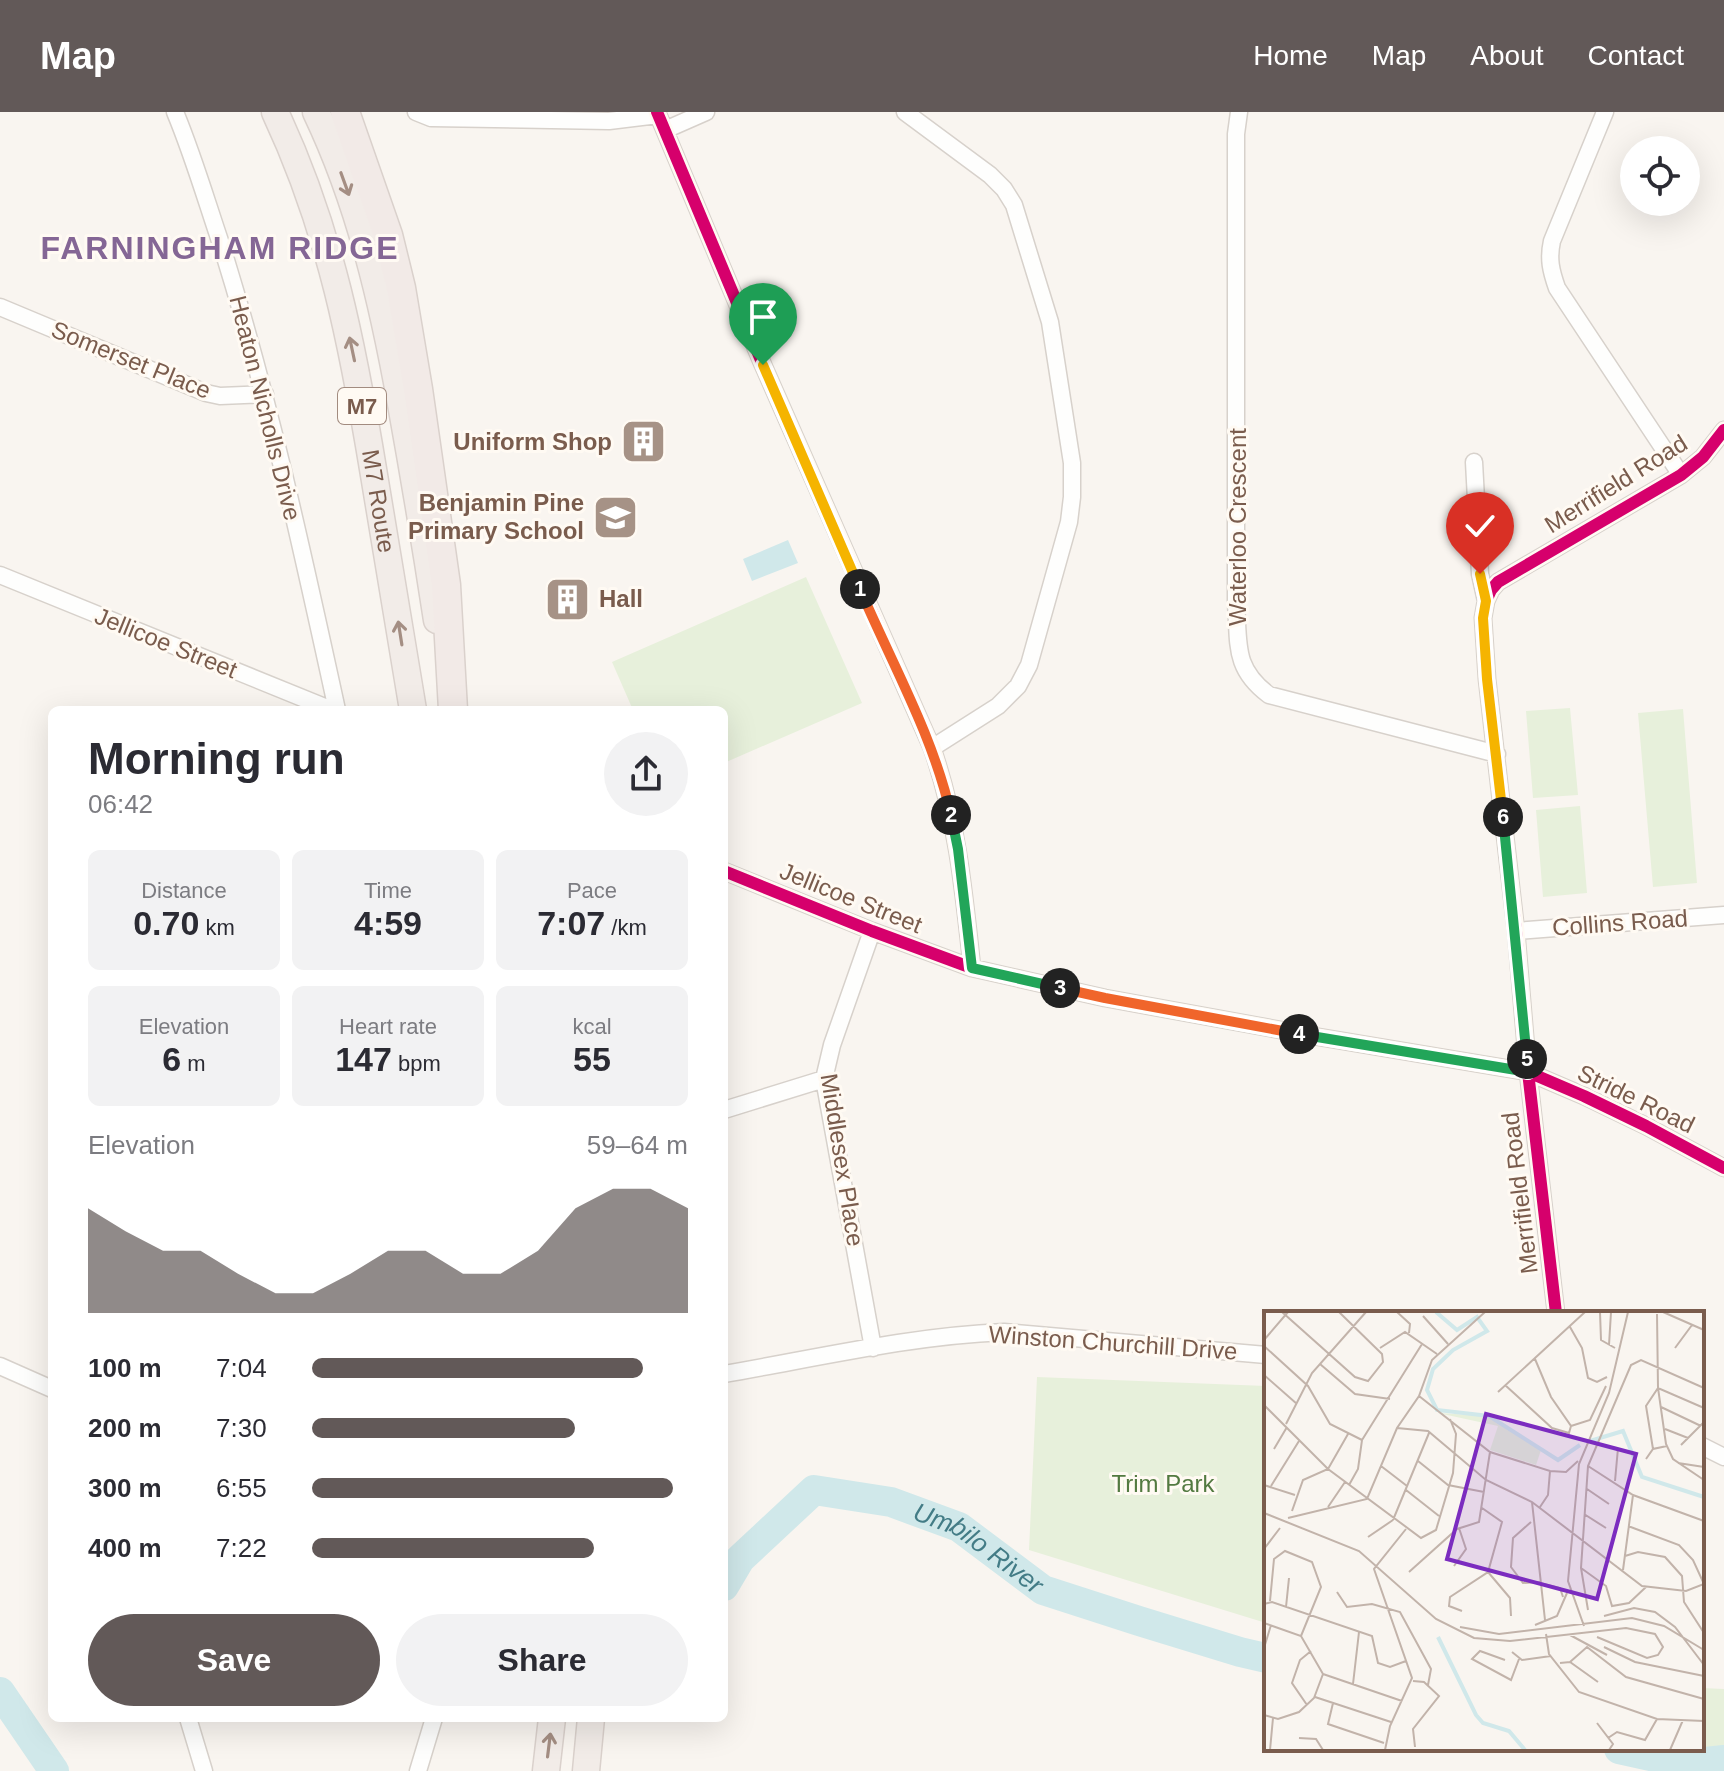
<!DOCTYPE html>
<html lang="en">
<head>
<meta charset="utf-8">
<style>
	body { margin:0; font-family:Arial,sans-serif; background:#f2f2f3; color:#2b2b33; height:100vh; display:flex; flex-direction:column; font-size:30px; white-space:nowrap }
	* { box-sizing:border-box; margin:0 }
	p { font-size:26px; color:#7c7c81 }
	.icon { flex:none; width:44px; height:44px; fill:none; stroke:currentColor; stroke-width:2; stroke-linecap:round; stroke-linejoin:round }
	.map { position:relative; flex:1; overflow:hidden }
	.drawer { position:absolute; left:48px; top:594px; width:680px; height:1016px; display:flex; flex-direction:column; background:#fff; border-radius:12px; box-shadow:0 8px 32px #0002 }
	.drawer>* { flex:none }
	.controls { position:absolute; left:1620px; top:24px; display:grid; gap:16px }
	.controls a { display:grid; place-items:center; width:80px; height:80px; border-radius:50%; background:#fff; box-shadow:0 8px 32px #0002; font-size:40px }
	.pin { position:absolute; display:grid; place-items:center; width:68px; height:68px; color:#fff; margin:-82px -34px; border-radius:50% 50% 50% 0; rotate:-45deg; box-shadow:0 0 8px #0007 }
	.pin .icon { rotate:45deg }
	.km { position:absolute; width:40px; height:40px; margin:-20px; border-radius:50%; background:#222; color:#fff; font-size:22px; line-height:40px; text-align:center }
	.round { display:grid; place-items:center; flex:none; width:84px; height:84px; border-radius:42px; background:#f2f2f3 }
	.headline { display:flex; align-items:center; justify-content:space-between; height:136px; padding:0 40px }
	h1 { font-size:44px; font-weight:800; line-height:60px }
	.figures { display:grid; grid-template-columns:repeat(3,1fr); gap:12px; height:136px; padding:8px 40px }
	.figures div { display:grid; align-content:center; border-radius:12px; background:#f2f2f3; text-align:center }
	.figures b { font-size:34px; font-weight:800 }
	.figures small { font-size:22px; font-weight:400 }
	.figures p { font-size:22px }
	.chart { height:224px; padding:16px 40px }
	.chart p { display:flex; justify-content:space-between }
	.chart svg { width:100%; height:144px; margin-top:8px; fill:#625958; opacity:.7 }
	.action { display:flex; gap:16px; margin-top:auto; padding:16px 40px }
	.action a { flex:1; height:92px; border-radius:48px; background:#625958; color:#fff; font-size:32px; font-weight:800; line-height:92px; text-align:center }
	.action a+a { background:#f2f2f3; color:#2b2b33 }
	ul { padding:0 40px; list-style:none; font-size:26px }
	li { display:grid; grid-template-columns:128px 96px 1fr; align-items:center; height:60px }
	li i { height:20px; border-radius:10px; background:#625958 }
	header { display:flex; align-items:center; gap:48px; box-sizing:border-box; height:112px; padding:0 40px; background:#625958; color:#fff }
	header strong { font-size:38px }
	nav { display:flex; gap:44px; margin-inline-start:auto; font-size:28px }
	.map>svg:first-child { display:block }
</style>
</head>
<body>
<header>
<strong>Map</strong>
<nav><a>Home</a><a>Map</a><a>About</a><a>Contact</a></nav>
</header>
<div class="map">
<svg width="1724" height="1659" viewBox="0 0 1724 1659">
	<rect width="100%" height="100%" fill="#f9f5f0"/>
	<path fill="#e7f0db" d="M806 465 862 591 724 651V598H633L612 550Z
		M1570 596 1578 683 1533 686 1526 599Z
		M1683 597 1697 771 1653 775 1638 601Z
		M1580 694 1587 781 1543 785 1536 698Z
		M1037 1265 1266 1274V1511L1029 1438Z
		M1702 1576 1724 1577V1637L1691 1642 1676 1637H1702Z"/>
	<path fill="#d0e8ea" d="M788 428 798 451 752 469 743 447Z"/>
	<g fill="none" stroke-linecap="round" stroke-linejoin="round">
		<g stroke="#d0e8ea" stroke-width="30">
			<path id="s1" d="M724 1474 740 1447 814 1378 891 1390 959 1415 1043 1478 1139 1509 1240 1540 1266 1546"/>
			<path d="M0 1580 54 1659"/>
			<path d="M1619 1637 1686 1652 1724 1648"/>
		</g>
		<defs>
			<path id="minor" d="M175 0C193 43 206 88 221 132 269 285 303 442 337 598
				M416 0 431 6 609 9 658 3
				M657 0 763 253 932 636C957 707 964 781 972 856
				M905 0 990 63 1004 77 1014 93 1050 210 1072 351V385L1069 410 1029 553 1018 574 998 594 932 636
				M1239 0 1236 22V491C1239 532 1233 556 1269 583L1497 642
				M1605 0 1552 129C1548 147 1551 159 1557 176L1681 363
				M665 18 706 0
				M0 195 206 281 220 284 265 282
				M1474 350 1480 462 1486 489
				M0 463 332 598
				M724 759 872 819 972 856 1105 886 1319 925 1528 960 1584 984 1646 1014 1724 1056
				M872 819 832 933 824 967 873 1236
				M1516 819 1724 803
				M724 998 824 967
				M1556 1201 1528 960 1516 819 1487 567 1483 506 1486 489 1491 478 1498 470 1681 363 1703 345 1724 318
				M0 1254 52 1277
				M724 1262C817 1246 910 1224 1004 1220L1266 1243
				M1702 1334 1724 1345
				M188 1606 204 1659
				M418 1659 434 1606"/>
			<g id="trunk">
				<path id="s2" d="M275 0C331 119 353 235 374 363 387 442 400 520 413 598"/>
				<path d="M316 0C360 92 383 192 401 292 414 364 426 436 437 508"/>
				<path d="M546 1659 552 1606"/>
				<path d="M586 1659 591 1606"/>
			</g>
			<path id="motorway" d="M345 0 388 123 401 176 418 277 446 473 453 598"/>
		</defs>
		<use href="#minor" stroke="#d7d1cb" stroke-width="19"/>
		<use href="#trunk" stroke="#dad1cc" stroke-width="29"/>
		<use href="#motorway" stroke="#dad1cc" stroke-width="31"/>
		<use href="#minor" stroke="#fefefd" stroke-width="16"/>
		<use href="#trunk" stroke="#f2ece8" stroke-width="26"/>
		<use href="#motorway" stroke="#f2eae7" stroke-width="28"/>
		<defs>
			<path id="cycleway" d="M657 0 763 253 932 636C957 707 964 781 972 856
				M724 759 872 819 972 856 1105 886 1319 925 1528 960 1584 984 1646 1014 1724 1056
				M1556 1201 1528 960 1516 819 1487 567 1483 506 1486 489 1491 478 1498 470 1681 363 1703 345 1724 318"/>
		</defs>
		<use href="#cycleway" stroke="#fffaf3" stroke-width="17"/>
		<use href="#cycleway" stroke="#d6006c" stroke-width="12"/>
	</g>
	<defs><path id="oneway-shaft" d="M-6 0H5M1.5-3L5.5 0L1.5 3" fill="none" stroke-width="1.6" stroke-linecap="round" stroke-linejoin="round" transform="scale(2)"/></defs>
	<g stroke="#a48e83">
		<use href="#oneway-shaft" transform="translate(345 72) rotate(70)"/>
		<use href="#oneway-shaft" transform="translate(352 237) rotate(-102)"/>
		<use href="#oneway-shaft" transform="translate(400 521) rotate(-99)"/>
		<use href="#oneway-shaft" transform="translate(549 1633) rotate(-83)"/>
	</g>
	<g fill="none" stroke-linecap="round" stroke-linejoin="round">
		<defs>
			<path id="split-1" d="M763 253 860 477"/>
			<path id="split-2" d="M860 477C892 552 933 623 951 703"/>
			<path id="split-3" d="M951 703 958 737 972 856 1060 876"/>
			<path id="split-4" d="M1060 876 1105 886 1299 922"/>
			<path id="split-5" d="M1299 922 1528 960 1527 947"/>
			<path id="split-6" d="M1503 705 1527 947"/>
			<path id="split-7" d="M1480 462 1486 489 1483 506 1487 567 1503 705"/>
		</defs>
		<use href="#split-1" stroke="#fff" stroke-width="16"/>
		<use href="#split-2" stroke="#fff" stroke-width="16"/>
		<use href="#split-3" stroke="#fff" stroke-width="16"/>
		<use href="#split-4" stroke="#fff" stroke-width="16"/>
		<use href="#split-5" stroke="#fff" stroke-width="16"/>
		<use href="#split-6" stroke="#fff" stroke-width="16"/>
		<use href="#split-7" stroke="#fff" stroke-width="16"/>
		<use href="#split-1" stroke="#f5b400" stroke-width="10"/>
		<use href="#split-2" stroke="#f0652b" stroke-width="10"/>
		<use href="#split-3" stroke="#22a559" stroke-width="10"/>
		<use href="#split-4" stroke="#f0652b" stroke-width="10"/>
		<use href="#split-5" stroke="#22a559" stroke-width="10"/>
		<use href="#split-6" stroke="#22a559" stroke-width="10"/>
		<use href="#split-7" stroke="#f5b400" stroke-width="10"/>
	</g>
	<defs>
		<symbol id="building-square" viewBox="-11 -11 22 22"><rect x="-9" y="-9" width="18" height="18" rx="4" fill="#a69286" stroke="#fffaf3"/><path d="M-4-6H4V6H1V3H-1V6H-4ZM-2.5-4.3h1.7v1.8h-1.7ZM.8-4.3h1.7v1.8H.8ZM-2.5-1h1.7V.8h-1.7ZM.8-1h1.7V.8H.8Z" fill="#fff"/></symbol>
		<symbol id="school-square" viewBox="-11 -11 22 22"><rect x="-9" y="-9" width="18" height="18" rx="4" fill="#a69286" stroke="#fffaf3"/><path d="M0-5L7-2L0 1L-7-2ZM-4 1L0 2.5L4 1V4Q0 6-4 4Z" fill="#fff"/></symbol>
	</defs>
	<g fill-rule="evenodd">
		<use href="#building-square" x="618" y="304" width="51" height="51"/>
		<use href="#school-square" x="590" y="380" width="51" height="51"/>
		<use href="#building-square" x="542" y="462" width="51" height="51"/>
	</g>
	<g text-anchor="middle" stroke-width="6" stroke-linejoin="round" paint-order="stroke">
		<rect fill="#fffaf3" stroke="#a28b7f" stroke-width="2" x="338" y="276" width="48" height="36" rx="6"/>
		<g font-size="22" font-weight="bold" fill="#7a5c4d">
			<text x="362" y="302">M7</text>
		</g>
		<g font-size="24" fill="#7a5c4d" stroke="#fffaf3">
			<text transform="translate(131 248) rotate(22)" y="8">Somerset Place</text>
			<text transform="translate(265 296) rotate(76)" y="8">Heaton Nicholls Drive</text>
			<text transform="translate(1616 372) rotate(-32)" y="8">Merrifield Road</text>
			<text dy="8" stroke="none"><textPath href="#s2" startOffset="404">M7 Route</textPath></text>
			<text transform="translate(1238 415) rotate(-90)" y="8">Waterloo Crescent</text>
			<text transform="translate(166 531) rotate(22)" y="8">Jellicoe Street</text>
			<text transform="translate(851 786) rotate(22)" y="8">Jellicoe Street</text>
			<text transform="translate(1620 811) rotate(-4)" y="8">Collins Road</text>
			<text transform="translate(1636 987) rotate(26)" y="8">Stride Road</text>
			<text transform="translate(842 1048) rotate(81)" y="8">Middlesex Place</text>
			<text transform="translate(1520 1081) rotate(-97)" y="8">Merrifield Road</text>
			<text transform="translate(1113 1231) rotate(4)" y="8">Winston Churchill Drive</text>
		</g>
		<g font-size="24" font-weight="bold" fill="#7a5c4d" stroke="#fffaf3" text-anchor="end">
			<text x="612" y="338">Uniform Shop</text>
			<text x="584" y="399">Benjamin Pine<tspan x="584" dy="28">Primary School</tspan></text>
			<text x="599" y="495" text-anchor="start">Hall</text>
		</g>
		<g font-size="24" fill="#537a41" stroke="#fffaf3">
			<text x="1163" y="1380">Trim Park</text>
		</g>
		<g font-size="26" font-style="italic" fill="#437c86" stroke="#fffaf3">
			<text dy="9" stroke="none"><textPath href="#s1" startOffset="310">Umbilo River</textPath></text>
		</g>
		<g font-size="32" font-weight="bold" letter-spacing="2" fill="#846695" stroke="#fffaf3">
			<text x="220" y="147">FARNINGHAM RIDGE</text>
		</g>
	</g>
	<g transform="translate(1264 1199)">
		<rect width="440" height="440" fill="#f9f5f0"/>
		<path d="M174 102 224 105 277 139 272 154 226 139 234 115Z" fill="#e7f0db"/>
		<path fill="none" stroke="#d0e8ea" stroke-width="4" d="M172 1 193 19 213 6 223 20 189 39 169 58 163 79 173 99 225 105 294 149 316 134M326 130 359 120 378 166 440 186M174 326 212 404 219 412 245 420 261 439"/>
		<path fill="none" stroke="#c2b3aa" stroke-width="2" d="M18 1 91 66 104 70 119 51 118 43 75 1M133 1 146 13 145 22M336 1 337 29 351 37M399 1 440 19M393 3 394 77 402 133 409 148 440 169M159 5 184 33M306 16 318 37 324 67 333 71 343 66M0 29 24 1M345 34 347 1M0 35 44 75 66 113 98 129M116 37 141 21 173 43M411 37 428 14M56 53 91 83 126 88M0 64 33 93M241 74 288 117 305 122 307 115 287 86 271 48M234 81 321 1M155 85 226 141 286 160 302 161 314 150M0 94 64 158 157 227 172 219 189 162 192 123 186 108M397 96 437 115M22 113 48 62 102 1M307 115 326 109 342 75M133 117 164 120 222 169 268 191 378 275 422 280 440 273 429 249 415 234 364 215M401 118 424 127M417 134 440 111M10 138 23 116M389 138 382 95 394 77 440 97M382 148 389 138 403 135M154 150 184 174 220 181M414 152 440 156M117 155 143 175M324 155 369 184 440 210M351 170 354 137M0 174 31 184M85 174 94 158 98 129 158 33M7 175 35 130M323 178 345 193M142 179 175 205M268 191 281 309M64 196 81 171M276 196 284 184 286 160M28 200 39 169 64 158 84 123M0 202 95 240 172 308 210 327 246 330 362 317 391 323 399 336 394 344 383 347 333 326M320 203 342 217M24 207 103 188 133 117 155 85 168 49 221 1M129 209 165 122M267 211 249 227 247 256 259 272 276 271M104 226 129 209M0 238 16 217M361 245 374 241 401 246 418 265 420 291 440 322M190 255 202 238 195 217M317 257 342 275 348 295 365 292 382 276M359 259 369 184M145 261 193 218 215 211 226 141M224 261 246 287 247 305M276 272 296 277 299 286M73 281 83 296 108 293 136 301 167 358 164 374M6 290 10 248 21 240 48 251 57 276 37 325M0 293 8 291 108 325 114 352 126 356 142 350M22 296 25 267M324 299 317 257 324 155 367 54 377 49 440 77M198 300 185 295 186 286 224 261 238 211 218 197M340 305 370 297 391 301 411 316 440 354M0 312 37 325 59 363M271 314 293 305 303 282M320 315 304 270 315 153 345 82 364 1M196 316 235 323 368 307 400 315 440 339M282 323 285 343 315 381 393 408 440 410M306 324 343 344M340 336 371 351 440 365M0 337 7 314M248 341 258 349 287 345M241 349 216 340 208 348 247 369 255 348M306 351 323 336 362 366 440 388M296 352 306 351 334 371M59 363 138 390M149 370 160 371 175 385 149 418 151 436M89 373 95 321M51 386 127 411M69 392 64 413 120 432M43 394 28 372 36 349 47 340M0 404 14 408 35 401 50 387 59 363M333 412 349 433 345 439M35 427 52 428 59 439M344 427 353 421 381 429 393 408M6 439 9 407M121 439 126 415 148 367 110 258 142 218M406 439 419 409"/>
		<path fill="#7b2cbf" fill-opacity="0.15" stroke="#7b2cbf" stroke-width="4" d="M222 103 372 143 333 288 183 248Z"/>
		<rect width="440" height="440" fill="none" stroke="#7a5c4d" stroke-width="4"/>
	</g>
</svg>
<div class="controls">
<a><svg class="icon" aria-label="locate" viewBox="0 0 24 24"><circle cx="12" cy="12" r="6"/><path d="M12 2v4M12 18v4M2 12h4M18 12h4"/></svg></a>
</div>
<div class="pin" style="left:763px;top:253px;background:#1e9e55"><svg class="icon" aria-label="arrive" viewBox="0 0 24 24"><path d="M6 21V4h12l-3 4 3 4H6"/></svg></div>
<div class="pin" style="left:1480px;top:462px;background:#d93025"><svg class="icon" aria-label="check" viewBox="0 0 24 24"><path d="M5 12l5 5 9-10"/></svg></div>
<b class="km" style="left:860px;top:477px">1</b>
<b class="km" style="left:951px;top:703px">2</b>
<b class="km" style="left:1060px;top:876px">3</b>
<b class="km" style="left:1299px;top:922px">4</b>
<b class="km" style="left:1527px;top:947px">5</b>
<b class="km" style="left:1503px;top:705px">6</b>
<section class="drawer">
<div class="headline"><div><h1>Morning run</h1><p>06:42</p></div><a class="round"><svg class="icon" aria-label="share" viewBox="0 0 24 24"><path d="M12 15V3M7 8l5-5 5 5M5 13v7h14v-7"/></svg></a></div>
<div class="figures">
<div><p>Distance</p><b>0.70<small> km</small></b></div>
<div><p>Time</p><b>4:59</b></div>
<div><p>Pace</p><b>7:07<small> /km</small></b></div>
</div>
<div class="figures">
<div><p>Elevation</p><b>6<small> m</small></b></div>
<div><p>Heart rate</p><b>147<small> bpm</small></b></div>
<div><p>kcal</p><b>55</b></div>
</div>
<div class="chart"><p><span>Elevation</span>59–64 m</p>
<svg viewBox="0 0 160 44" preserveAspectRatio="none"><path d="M0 44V12L10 19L20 25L30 25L40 32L50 38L60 38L70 32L80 25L90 25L100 32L110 32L120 25L130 12L140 6L150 6L160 12V44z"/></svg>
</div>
<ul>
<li><b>100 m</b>7:04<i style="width:88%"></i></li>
<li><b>200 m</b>7:30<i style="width:70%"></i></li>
<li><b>300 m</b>6:55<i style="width:96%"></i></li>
<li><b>400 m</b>7:22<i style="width:75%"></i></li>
</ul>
<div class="action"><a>Save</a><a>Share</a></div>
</section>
</div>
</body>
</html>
